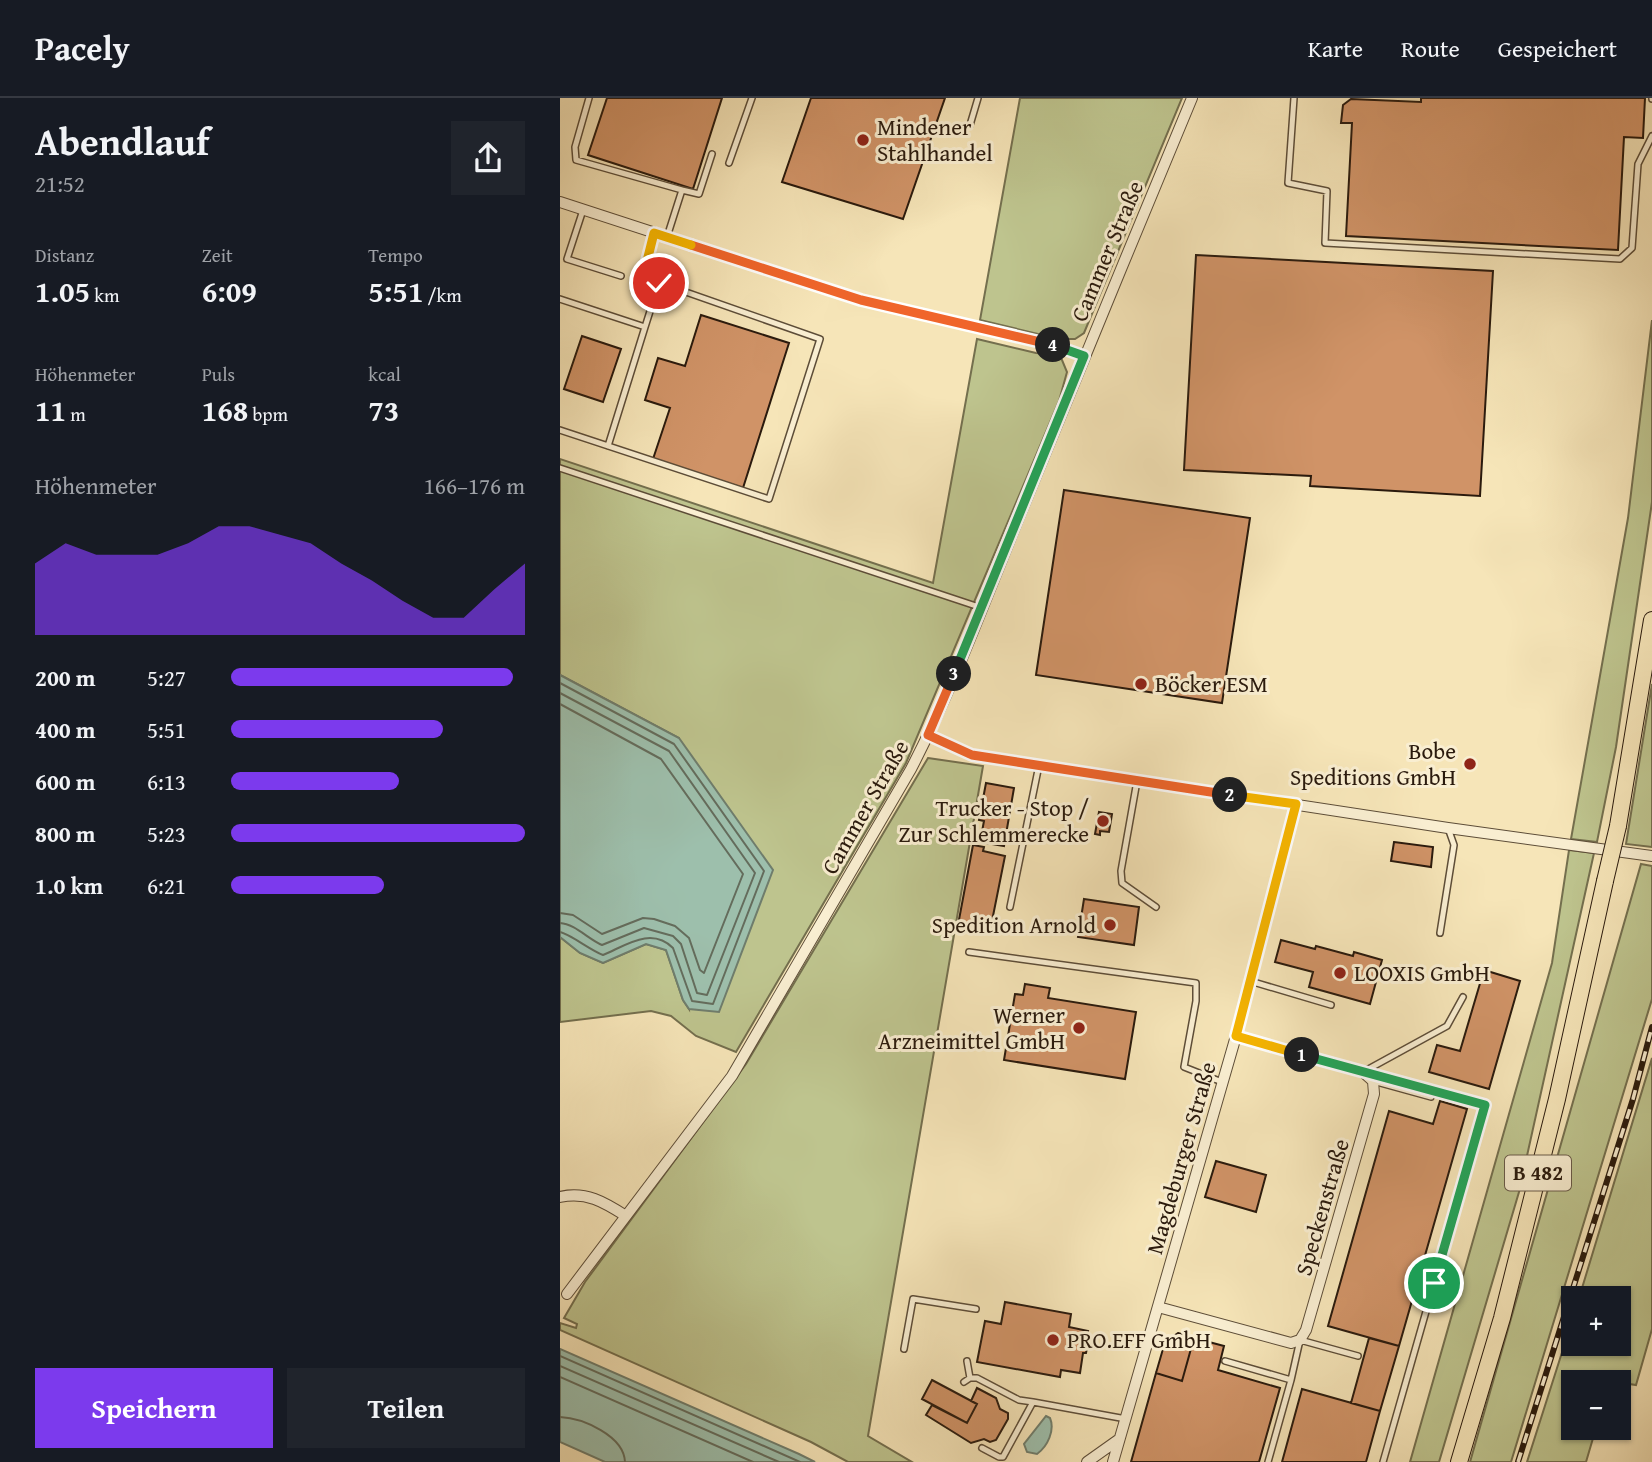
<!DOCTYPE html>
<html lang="de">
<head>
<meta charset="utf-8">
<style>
	body { margin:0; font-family:"Gentium Book Plus",serif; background:#20242c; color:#f1f3f6; height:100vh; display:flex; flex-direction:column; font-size:26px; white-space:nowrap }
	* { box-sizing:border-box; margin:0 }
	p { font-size:23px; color:#9ea1a6 }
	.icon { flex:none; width:38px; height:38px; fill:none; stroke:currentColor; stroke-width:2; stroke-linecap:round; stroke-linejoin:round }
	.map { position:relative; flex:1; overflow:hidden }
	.panel { display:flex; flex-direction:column; background:#171b24; width:560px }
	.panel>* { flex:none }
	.tools { position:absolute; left:1001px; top:1188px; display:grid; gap:14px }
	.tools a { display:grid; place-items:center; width:70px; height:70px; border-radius:0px; background:#171b24; box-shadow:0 2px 5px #0004; font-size:35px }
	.pin { position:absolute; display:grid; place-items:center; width:60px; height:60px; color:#fff; margin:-30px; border:4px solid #fff; border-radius:50%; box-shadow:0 2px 7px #0007 }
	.km { position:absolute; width:35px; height:35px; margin:-18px; border-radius:50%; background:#222; color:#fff; font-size:19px; line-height:35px; text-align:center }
	.round { display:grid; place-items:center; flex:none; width:74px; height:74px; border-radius:0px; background:#20242c }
	.headline { display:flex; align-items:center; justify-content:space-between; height:119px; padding:0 35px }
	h1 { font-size:38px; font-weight:700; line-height:52px }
	.stats { display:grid; grid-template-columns:repeat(3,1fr); gap:10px; height:119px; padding:7px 35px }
	.stats div { display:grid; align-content:center }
	.stats b { font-size:30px; font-weight:700 }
	.stats small { font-size:19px; font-weight:400 }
	.stats p { font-size:19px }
	.chart { height:196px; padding:14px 35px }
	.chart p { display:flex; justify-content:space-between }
	.chart svg { width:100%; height:126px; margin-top:7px; fill:#7c3aed; opacity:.7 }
	.cta { display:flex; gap:14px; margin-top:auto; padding:14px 35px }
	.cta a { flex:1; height:80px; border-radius:0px; background:#7c3aed; color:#fff; font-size:28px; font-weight:700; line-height:80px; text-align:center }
	.cta a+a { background:#20242c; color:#f1f3f6 }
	ul { padding:0 35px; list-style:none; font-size:23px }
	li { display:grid; grid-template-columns:112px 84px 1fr; align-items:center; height:52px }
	li i { height:18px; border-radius:9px; background:#7c3aed }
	header { display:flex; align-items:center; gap:42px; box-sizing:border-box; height:98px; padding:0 35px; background:#171b24; border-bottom:2px solid #363941 }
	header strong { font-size:33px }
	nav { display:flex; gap:38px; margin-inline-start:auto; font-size:24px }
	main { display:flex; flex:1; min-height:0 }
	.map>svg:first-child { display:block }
</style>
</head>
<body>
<header>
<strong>Pacely</strong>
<nav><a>Karte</a><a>Route</a><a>Gespeichert</a></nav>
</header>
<main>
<section class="panel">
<div class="headline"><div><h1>Abendlauf</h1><p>21:52</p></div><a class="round"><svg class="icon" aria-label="share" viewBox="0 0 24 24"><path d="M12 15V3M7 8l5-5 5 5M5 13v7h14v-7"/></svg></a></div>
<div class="stats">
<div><p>Distanz</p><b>1.05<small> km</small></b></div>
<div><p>Zeit</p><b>6:09</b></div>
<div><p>Tempo</p><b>5:51<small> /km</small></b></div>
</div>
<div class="stats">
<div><p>Höhenmeter</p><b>11<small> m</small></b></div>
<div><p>Puls</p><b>168<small> bpm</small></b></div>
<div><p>kcal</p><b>73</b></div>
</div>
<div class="chart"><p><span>Höhenmeter</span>166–176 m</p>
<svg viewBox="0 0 160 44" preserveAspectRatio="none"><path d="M0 44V19L10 12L20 16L30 16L40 16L50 12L60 6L70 6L80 9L90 12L100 19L110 25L120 32L130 38L140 38L150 28L160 19V44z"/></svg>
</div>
<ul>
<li><b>200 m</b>5:27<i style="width:96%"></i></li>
<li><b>400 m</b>5:51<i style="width:72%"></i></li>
<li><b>600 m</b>6:13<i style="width:57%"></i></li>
<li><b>800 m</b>5:23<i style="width:100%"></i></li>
<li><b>1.0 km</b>6:21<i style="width:52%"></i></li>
</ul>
<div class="cta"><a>Speichern</a><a>Teilen</a></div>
</section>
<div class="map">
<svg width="1092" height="1364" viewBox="0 0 1092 1364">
	<rect width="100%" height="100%" fill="#f6e5b8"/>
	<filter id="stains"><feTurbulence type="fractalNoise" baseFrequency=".00286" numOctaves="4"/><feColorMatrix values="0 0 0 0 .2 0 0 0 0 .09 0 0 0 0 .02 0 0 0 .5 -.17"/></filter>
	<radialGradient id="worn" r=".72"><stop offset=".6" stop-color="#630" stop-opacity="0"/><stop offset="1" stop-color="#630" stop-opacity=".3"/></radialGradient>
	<path fill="#bec48e" stroke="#746f4e" stroke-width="2" d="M460 0H622L524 235 515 241H499L420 222Z
		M1092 222V404L1056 649 1037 744 1011 741 1068 420Z
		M417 241 476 255 492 256 502 262 507 274 499 303 346 665 176 954 136 938 111 918 91 913 0 924V839L20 855 43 865 86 846 106 852 123 902 129 911 119 640 0 577V361L373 485Z
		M1092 586V749L1066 746Z
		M368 660 423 668 308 1338 352 1364H288L251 1344 0 1232V1225L16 1230 17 1226 4 1220 25 1184 186 966Z
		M1009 752 1034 755 959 1094 879 1364H850L992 865Z
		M1081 766 1092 768V901L951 1364H910Z
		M1092 960V1231L1076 1287 1051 1283 1013 1284V1330H1036L1026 1364H967L1013 1220V1246H1059V1200H1019Z"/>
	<path fill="#9dbfac" stroke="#6f7d6c" stroke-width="2" d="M0 577 119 640 213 772 159 914 129 911 123 902 106 852 86 846 43 865 20 855 0 839Z
		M0 1251 239 1356 255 1364H45L0 1344Z
		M486 1318 490 1320C495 1332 488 1348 477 1356L467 1354 464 1346Z"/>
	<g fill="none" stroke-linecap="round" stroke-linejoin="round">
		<path stroke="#646c5c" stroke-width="2" d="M0 585 114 646 204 773 153 906 132 903 113 850C91 828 65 848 43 857 30 852 10 836 0 834
			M0 595 109 653 195 775 147 897 137 895 121 846 113 838 84 830 42 847C28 841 15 826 0 825
			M0 606 101 661 183 776 144 875 140 872 129 840 115 828 94 821 83 820 42 836 13 817 0 815
			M0 1258 240 1364
			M0 1268 219 1364
			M0 1279 193 1364
			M0 1319C23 1320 64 1338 65 1364"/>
	</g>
	<path fill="#d09367" stroke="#2a1a0d" stroke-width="2" d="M47 0H162L133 91 28 57Z
		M251 0H385L343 121 222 84Z
		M861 0H1085L1083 40 1064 39 1058 152 786 138 792 25H781L783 7 791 1 861 4Z
		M636 157 933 173 920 398 750 388 751 378 624 372Z
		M141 217 229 245 183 390 93 361 110 310 85 302 98 260 125 268Z
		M22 238 61 251 43 304 4 291Z
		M504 392 690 420 662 605 476 577Z
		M426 685 454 690 444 748 420 744 424 723 419 722Z
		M539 714 552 716 549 734 540 733V737L535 736Z
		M834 744 873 749 871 769 831 763Z
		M413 747 424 749 423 753 445 758 430 833 398 827Z
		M524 801 579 809 574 847 518 839Z
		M721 842 755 851 756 848 793 858 794 854 822 862 810 906 749 889 753 874 715 864Z
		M924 872 960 883 929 991 869 974 877 947 900 953Z
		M465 886 490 890 488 900 576 914 565 981 444 962 455 896 463 897Z
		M880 1003 907 1011 839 1248 768 1228 829 1013 873 1026Z
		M656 1063 706 1077 696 1114 645 1099Z
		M445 1204 511 1216 509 1229 528 1233 524 1249 527 1250 526 1255H523L520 1275 501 1272 500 1279 417 1264 425 1223 441 1226Z
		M618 1235 634 1240 622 1283 596 1275 605 1244Z
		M634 1240 664 1248 658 1272 720 1290 699 1364H571L596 1275 622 1283Z
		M809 1240 839 1248 820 1313 791 1305Z
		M372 1282 417 1306 407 1325 362 1301Z
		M417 1290 436 1300 440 1311 448 1315V1321L436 1342 430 1344 424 1341 411 1345 366 1317 372 1307 407 1325 417 1306 411 1303Z
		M742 1291 820 1313 806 1364H722Z"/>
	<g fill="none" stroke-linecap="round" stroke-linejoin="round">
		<defs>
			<path id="lane" d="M29 0 15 49 16 62 122 92 107 139
				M734 0 728 85 767 93 765 145 1060 161 1072 150 1078 66 1092 38
				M1092 0V1
				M410 27 418 0
				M169 65 192 0
				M122 92 139 96 152 56
				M23 112 7 161 61 178
				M0 201 85 229 48 348
				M85 229 99 185
				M0 332 209 401 260 241 83 179 95 135
				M0 370 422 510
				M577 683 561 773 562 785 596 809
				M450 809 479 667
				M880 835 894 747 888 730
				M409 854 636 885V903L624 969 662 984
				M690 883 771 907
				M803 974 887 928 903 899
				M807 975 925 1007 823 1364
				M813 983 871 999
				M344 1251 353 1201 416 1211
				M407 1263 410 1280
				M665 1263 731 1282 708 1364
				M731 1282 740 1242 798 1258
				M404 1284 410 1280H417L459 1302 473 1304
				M422 1350 439 1359H443L473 1304 566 1321"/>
			<path id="street" d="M0 104 301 202 500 249 524 258
				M368 637 412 657 888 730 1092 758
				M0 1099C26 1093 44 1104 66 1118
				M7 1196 172 978 351 671C394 588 426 499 462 412 518 275 575 137 632 0
				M598 1209 731 1245 740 1242 746 1232 814 996 813 983 803 974 676 938
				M527 1364 558 1342
				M553 1364 676 938 736 706"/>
			<path id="primary" d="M1058 728 1092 522
				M899 1364 942 1220 997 1001 1045 783"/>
		</defs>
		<use href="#lane" stroke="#5d4d38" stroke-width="8"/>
		<use href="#street" stroke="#5d4d38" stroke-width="12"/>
		<use href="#primary" stroke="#2a1a0d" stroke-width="18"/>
		<use href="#lane" stroke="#f9eed1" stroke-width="5"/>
		<use href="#street" stroke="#f9eed1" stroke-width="10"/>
		<use href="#primary" stroke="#f6e5b8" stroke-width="16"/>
		<defs>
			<path id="rail" d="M958 1364 1073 1001 1092 929"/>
		</defs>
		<use href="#rail" stroke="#2a1a0d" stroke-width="6"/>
		<use href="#rail" stroke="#f9eed1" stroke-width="3.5" stroke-dasharray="10" stroke-linecap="butt"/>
		<defs>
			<path id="primary-bridge" d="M1045 783 1058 728"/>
		</defs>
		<use href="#primary-bridge" stroke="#2a1a0d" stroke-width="18" stroke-linecap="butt"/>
		<use href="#primary-bridge" stroke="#f6e5b8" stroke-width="16"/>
	</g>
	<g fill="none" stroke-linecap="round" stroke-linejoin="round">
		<defs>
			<path id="split-1" d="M742 957 925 1007 874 1185"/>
			<path id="split-2" d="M670 697 736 706 676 938 742 957"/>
			<path id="split-3" d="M394 576 368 637 412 657 670 697"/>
			<path id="split-4" d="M394 576 524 258 493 247"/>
			<path id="split-5" d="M131 147 301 202 493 247"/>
			<path id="split-6" d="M99 185 83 179 94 135 131 147"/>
		</defs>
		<use href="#split-1" stroke="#fff" stroke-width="14"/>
		<use href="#split-2" stroke="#fff" stroke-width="14"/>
		<use href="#split-3" stroke="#fff" stroke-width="14"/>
		<use href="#split-4" stroke="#fff" stroke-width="14"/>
		<use href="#split-5" stroke="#fff" stroke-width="14"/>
		<use href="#split-6" stroke="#fff" stroke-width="14"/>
		<use href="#split-1" stroke="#22a559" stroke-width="9"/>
		<use href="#split-2" stroke="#f5b400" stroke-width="9"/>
		<use href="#split-3" stroke="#f0652b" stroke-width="9"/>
		<use href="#split-4" stroke="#22a559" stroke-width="9"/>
		<use href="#split-5" stroke="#f0652b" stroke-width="9"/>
		<use href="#split-6" stroke="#f5b400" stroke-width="9"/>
	</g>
	<g fill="#8f2418" stroke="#f9eed1" stroke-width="2.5">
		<circle cx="303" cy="42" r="7"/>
		<circle cx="581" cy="586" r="7"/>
		<circle cx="910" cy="666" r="7"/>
		<circle cx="543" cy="723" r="7"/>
		<circle cx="550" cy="827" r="7"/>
		<circle cx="780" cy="875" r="7"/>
		<circle cx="519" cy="930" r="7"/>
		<circle cx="493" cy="1242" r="7"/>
	</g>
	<g text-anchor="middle" stroke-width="6" stroke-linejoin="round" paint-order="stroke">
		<rect fill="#f9eed1" stroke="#685a48" stroke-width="2" x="945" y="1057.5" width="66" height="35" rx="5"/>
		<g font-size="21" font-weight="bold" fill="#2a1a0d">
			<text x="978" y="1082">B 482</text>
		</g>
		<g font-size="23" fill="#2a1a0d" stroke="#f9eed1" text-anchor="start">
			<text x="317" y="37">Mindener<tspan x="317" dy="26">Stahlhandel</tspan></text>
			<text x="595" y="594">Böcker ESM</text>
			<text x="896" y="661" text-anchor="end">Bobe<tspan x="896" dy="26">Speditions GmbH</tspan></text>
			<text x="529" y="718" text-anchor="end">Trucker - Stop /<tspan x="529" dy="26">Zur Schlemmerecke</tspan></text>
			<text x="536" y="835" text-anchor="end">Spedition Arnold</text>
			<text x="794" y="883">LOOXIS GmbH</text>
			<text x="505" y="925" text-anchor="end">Werner<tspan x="505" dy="26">Arzneimittel GmbH</tspan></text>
			<text x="507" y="1250">PRO.EFF GmbH</text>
		</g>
		<g font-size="23" fill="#2a1a0d" stroke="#f9eed1">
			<text transform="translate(547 153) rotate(-67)" y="8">Cammer Straße</text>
			<text transform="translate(305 709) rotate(-60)" y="8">Cammer Straße</text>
			<text transform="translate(621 1060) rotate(-74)" y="8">Magdeburger Straße</text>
			<text transform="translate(762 1109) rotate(-74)" y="8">Speckenstraße</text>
		</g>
	</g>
	<rect width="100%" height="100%" filter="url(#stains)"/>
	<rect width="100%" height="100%" fill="url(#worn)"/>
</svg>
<div class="tools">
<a>+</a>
<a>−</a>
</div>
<div class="pin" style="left:874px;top:1185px;background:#1e9e55"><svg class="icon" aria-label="arrive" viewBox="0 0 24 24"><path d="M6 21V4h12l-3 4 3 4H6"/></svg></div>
<div class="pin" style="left:99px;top:185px;background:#d93025"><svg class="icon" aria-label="check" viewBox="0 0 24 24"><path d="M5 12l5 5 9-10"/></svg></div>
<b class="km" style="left:742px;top:957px">1</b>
<b class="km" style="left:670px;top:697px">2</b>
<b class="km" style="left:394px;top:576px">3</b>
<b class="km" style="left:493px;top:247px">4</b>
</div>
</main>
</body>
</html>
